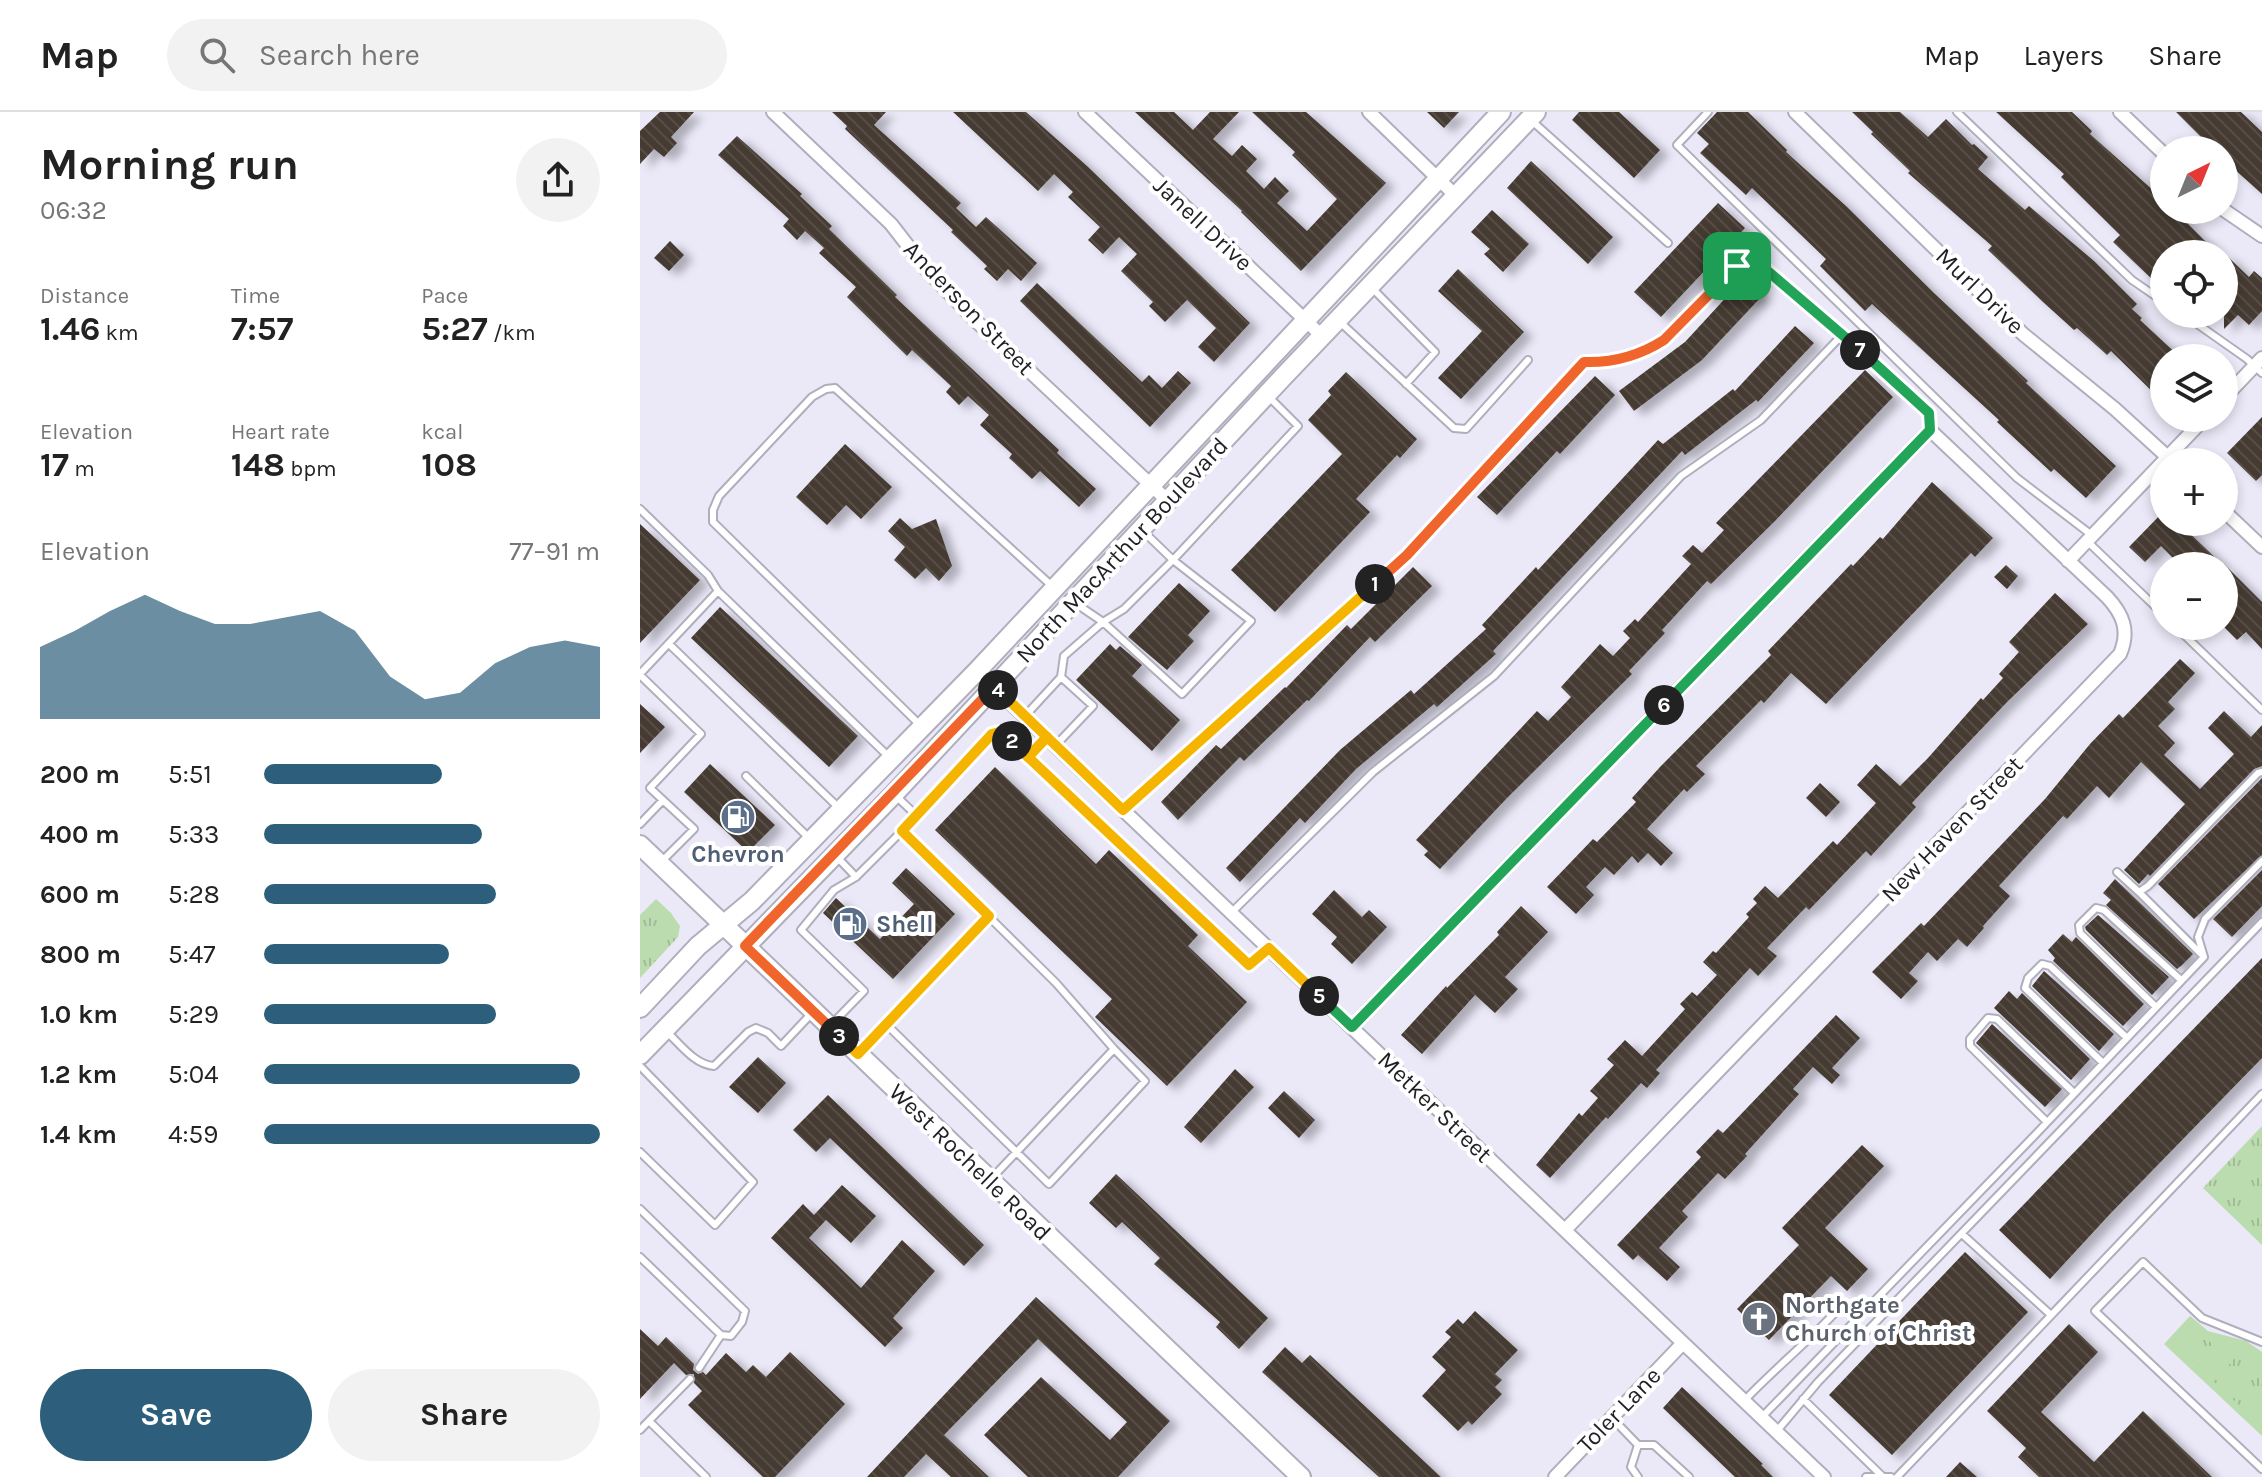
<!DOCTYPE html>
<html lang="en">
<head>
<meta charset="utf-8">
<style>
	body { margin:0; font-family:Karla,sans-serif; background:#f2f2f2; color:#222; height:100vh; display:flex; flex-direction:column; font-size:30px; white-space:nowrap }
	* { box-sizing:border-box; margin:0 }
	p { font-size:26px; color:#767676 }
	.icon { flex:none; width:44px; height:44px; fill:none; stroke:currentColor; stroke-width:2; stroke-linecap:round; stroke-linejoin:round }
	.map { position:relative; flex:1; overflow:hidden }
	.sheet { display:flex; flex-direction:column; background:#fff; width:640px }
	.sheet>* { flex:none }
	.needle { width:52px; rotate:43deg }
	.buttons { position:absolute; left:1510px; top:24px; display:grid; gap:16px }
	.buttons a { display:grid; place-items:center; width:88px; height:88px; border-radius:50%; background:#fff; box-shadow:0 4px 12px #0003; font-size:40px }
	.pin { position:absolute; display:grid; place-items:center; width:68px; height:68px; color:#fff; margin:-34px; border-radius:16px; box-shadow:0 4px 12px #0006 }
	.km { position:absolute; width:40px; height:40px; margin:-20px; border-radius:50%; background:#222; color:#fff; font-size:22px; line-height:40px; text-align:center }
	.round { display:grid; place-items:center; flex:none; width:84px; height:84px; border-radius:42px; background:#f2f2f2 }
	.head { display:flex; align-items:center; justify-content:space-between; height:136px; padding:0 40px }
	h1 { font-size:44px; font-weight:700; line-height:60px }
	.metrics { display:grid; grid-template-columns:repeat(3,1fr); gap:12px; height:136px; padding:8px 40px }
	.metrics div { display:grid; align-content:center }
	.metrics b { font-size:34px; font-weight:700 }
	.metrics small { font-size:22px; font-weight:400 }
	.metrics p { font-size:22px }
	.chart { height:224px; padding:16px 40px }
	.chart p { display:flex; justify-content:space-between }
	.chart svg { width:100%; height:144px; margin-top:8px; fill:#2d5f7d; opacity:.7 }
	.action { display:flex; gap:16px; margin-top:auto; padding:16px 40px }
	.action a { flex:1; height:92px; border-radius:48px; background:#2d5f7d; color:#fff; font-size:32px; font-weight:700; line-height:92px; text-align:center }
	.action a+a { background:#f2f2f2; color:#222 }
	ul { padding:0 40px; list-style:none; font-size:26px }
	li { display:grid; grid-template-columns:128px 96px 1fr; align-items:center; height:60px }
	li i { height:20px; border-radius:10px; background:#2d5f7d }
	header { display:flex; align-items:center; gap:48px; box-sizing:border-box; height:112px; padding:0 40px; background:#fff; border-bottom:2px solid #e0e0e0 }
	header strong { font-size:38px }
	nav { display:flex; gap:44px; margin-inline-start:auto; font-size:28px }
	.search { width:560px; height:72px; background:#f2f2f2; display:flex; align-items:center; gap:20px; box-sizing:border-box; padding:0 28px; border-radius:44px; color:#767676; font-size:30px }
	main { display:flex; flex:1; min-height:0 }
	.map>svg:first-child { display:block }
</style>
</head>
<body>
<header>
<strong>Map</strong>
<div class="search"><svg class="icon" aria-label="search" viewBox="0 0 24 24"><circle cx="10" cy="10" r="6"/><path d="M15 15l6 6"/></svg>Search here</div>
<nav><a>Map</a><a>Layers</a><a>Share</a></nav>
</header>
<main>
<section class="sheet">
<div class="head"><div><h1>Morning run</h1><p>06:32</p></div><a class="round"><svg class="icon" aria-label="share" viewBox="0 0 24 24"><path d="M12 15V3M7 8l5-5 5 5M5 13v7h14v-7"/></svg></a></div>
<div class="metrics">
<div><p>Distance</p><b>1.46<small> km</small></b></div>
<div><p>Time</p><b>7:57</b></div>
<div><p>Pace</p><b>5:27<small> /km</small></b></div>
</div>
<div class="metrics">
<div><p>Elevation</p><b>17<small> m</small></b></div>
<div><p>Heart rate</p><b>148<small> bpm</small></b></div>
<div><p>kcal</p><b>108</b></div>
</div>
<div class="chart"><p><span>Elevation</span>77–91 m</p>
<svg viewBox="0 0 160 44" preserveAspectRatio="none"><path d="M0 44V22L10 17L20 11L30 6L40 11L50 15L60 15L70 13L80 11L90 17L100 31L110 38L120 36L130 27L140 22L150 20L160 22V44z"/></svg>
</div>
<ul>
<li><b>200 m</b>5:51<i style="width:53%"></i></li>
<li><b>400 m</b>5:33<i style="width:65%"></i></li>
<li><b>600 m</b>5:28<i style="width:69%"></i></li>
<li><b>800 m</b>5:47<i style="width:55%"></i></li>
<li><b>1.0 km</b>5:29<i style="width:69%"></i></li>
<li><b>1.2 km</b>5:04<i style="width:94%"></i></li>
<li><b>1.4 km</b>4:59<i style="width:100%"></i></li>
</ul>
<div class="action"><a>Save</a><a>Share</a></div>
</section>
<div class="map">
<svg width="1622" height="1365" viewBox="0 0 1622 1365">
	<defs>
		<pattern id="park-tufts" width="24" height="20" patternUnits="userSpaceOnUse" patternTransform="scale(2)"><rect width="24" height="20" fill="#bbdcae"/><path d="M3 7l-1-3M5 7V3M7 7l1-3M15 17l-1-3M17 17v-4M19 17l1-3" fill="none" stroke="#a0bc96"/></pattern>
		<pattern id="building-back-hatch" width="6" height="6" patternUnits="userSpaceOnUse" patternTransform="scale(2)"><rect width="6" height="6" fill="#443a31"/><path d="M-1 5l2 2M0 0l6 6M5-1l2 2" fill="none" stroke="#564e46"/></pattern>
		<filter id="shadow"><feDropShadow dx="9" dy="5" stdDeviation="4" flood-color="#0004"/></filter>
	</defs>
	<rect width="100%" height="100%" fill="#ebe9f8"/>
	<path fill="#bbdcae" d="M1550 1204 1568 1219 1606 1229 1622 1240V1324L1524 1232Z"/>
	<path fill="url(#park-tufts)" d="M16 787 31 801 40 814 38 825 0 866V803Z
		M1622 1014V1133L1563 1076Z
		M1558 1218 1581 1241 1564 1260 1540 1236Z
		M1600 1241 1622 1263V1273L1601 1295 1573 1269Z"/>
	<path fill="url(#building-back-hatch)" filter="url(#shadow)" d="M20 0H54L31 25 37 31 24 45 14 37 0 52V19Z
		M192 0H246L234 13 321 91 316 96 336 115 346 105 397 151 381 169 368 157 357 169 344 157 347 154 311 120 313 118 205 17 207 14Z
		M313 0H386L447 54 610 211 574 250 558 235 576 216 547 188 525 210 509 194 513 190 481 159 497 142 479 125 463 142 448 128 460 115 428 85 433 80 414 62 398 79Z
		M495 0H534L553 18 570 0H599L573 27 592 44 602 33 617 47 606 59 624 77 635 65 649 79 637 91 667 119 697 87 652 43 655 40 612 0H666L746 71 661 159 601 100 602 99Z
		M787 0H819L804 16Z
		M939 0H979L1020 38 994 66 932 8Z
		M1077 0H1108L1147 38 1146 40 1206 94 1295 182 1388 269 1386 271 1476 354 1446 386 1414 357 1411 360 1357 310 1359 308 1232 192 1225 199 1180 154 1186 147 1112 76 1106 83 1060 41 1069 32 1057 21Z
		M1212 0H1260L1288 25 1306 7 1332 33 1334 32 1348 45 1338 57 1385 98 1389 94 1454 149 1497 192 1492 197 1502 206 1500 208 1541 246H1524V291L1471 239 1467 243 1437 216 1434 218 1403 190 1348 138 1352 134 1268 61 1270 59 1231 22 1233 20Z
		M1356 0H1432L1452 19 1450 22 1524 88V98H1534L1578 142H1524V164L1517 172 1473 130 1480 123 1421 65 1424 62Z
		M1536 0H1601L1622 20V82L1584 48V38H1574Z
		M97 24 162 82 160 84 192 114 189 117 257 183 255 185 419 338 417 341 456 377 439 395 400 359 392 367 369 346 372 342 340 313 349 303 328 284 319 293 306 280 311 274 272 238 267 244 207 185 216 175 179 141 184 136 165 119 157 128 143 114 149 107 78 43Z
		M891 49 973 125 948 152 867 76Z
		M1078 91 1105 116 1021 205 994 180Z
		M852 98 889 132 863 160 844 142 850 137 831 120Z
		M30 129 44 143 29 159 14 146Z
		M1584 141 1609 165 1614 159 1622 166V199L1609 213 1598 203 1584 217Z
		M818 157 884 220 821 287 798 266 842 219 798 179Z
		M1103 167 1122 184 1062 248 994 299 979 279 1045 230Z
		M397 171 502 270 509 263 522 276 538 259 551 271 510 315 380 189Z
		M1155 214 1174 231 1118 290 1116 288 1045 343 1042 339 853 539 856 542 797 595 794 592 716 657 665 711 660 706 600 770 586 756 700 638 771 578 774 582 846 517 842 513 896 455 898 458 1018 328 1023 332 1093 277 1095 279Z
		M1225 258 1253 285 1135 409 1071 472 1067 469 1022 518 1025 521 989 559 992 562 867 686 800 757 784 743 788 739 776 728 897 599 908 609 931 585 921 575 960 532 973 544 990 526 983 519 995 507 998 510 1051 452 1042 444 1053 433 1062 441 1084 418 1076 411Z
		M706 260 777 327 760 346 757 343 716 387 730 400 635 500 591 458 702 342 668 308 691 283 688 279Z
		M955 264 975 283 920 342 917 339 857 403 837 385Z
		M1622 305V363L1616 369 1587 341Z
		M205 332 252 375 221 407 206 393 187 413 156 385Z
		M1292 370 1353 426 1335 445 1331 441 1186 592 1151 561 1124 591 1121 588 1056 654 1065 662 1047 680 1044 677 1007 717 1033 741 1021 754 1008 741 998 751 992 744 974 763 965 755 946 775 954 783 936 802 907 775 953 727 957 730 996 690 992 686 1020 655 1131 543 1128 539 1211 452 1213 454 1240 425 1243 427Z
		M1524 399V410H1538L1584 454H1541L1521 434 1505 450 1489 435Z
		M260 406 272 417 296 407 312 454 299 469 286 456 275 467 254 448 265 435 248 419Z
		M0 412 60 468 0 531Z
		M1584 452 1622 490V537L1606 520 1597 528 1584 515Z
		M1366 453 1378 464 1367 477 1354 465Z
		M773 455 792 474 735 530 730 525 669 589 667 588 604 649 600 645 538 708 521 690 576 633 581 637 645 575 646 576 707 513 711 517Z
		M539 471 570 499 548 523 554 529 527 558 488 525Z
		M1415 481 1448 512 1367 590 1310 650 1272 691 1276 695 1231 744 1226 739 1169 798 1166 795 1127 836 1137 844 1118 864 1110 856 1016 958 1020 961 1007 976 1001 971 968 1007 966 1005 910 1066 896 1053 939 1001 942 1004 958 986 950 979 974 953 967 947 985 928 1002 944 1045 897 1040 892 1052 880 1057 884 1077 863 1063 850 1073 839 1076 841 1109 805 1106 802 1117 791 1113 787 1125 774 1138 786 1193 729 1197 733 1236 691 1217 673 1236 652 1260 674 1288 646 1341 586 1343 588 1363 566 1359 562 1379 540 1369 530Z
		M80 495 218 624 189 655 51 526Z
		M470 532 476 538 480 534 502 553 492 564 540 608 512 639 436 568Z
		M1540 547 1555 561 1528 590 1535 597 1518 614 1535 631 1524 643 1560 677 1594 642 1568 616 1584 599 1611 625 1622 613V654L1614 657 1510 764 1508 762 1499 772 1484 758 1545 692 1501 650 1469 686 1457 674 1427 707 1423 704 1359 774 1370 784 1343 814 1344 816 1327 835 1318 827 1297 849 1288 840 1269 861 1278 869 1261 887 1232 860 1281 811 1284 814 1405 687 1450 632 1479 602 1483 606Z
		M0 592 25 615 0 641Z
		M70 652 135 713 108 740 44 680Z
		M355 655 456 752 469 738 558 823 548 834 607 890 527 974 455 905 472 887 295 718Z
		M1622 666V743L1554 807 1518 772Z
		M1180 671 1200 690 1186 705 1166 686Z
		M266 756 315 802 253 867 183 801 196 786 240 827 274 792 252 771Z
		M1622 758V794L1592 825 1573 807Z
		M1475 767 1553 842 1541 854 1537 857 1466 793 1471 788 1463 781Z
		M694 778 722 805 729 798 747 815 712 852 691 832 697 825 672 802Z
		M881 794 908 820 865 865 878 877 855 901 835 883 782 942 761 923 806 874 807 876 859 823 857 820Z
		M1458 803 1529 865 1512 883 1446 818 1445 815Z
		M1423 822 1432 830 1436 825 1504 892 1483 914 1413 849 1415 846 1408 838Z
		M1622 846V946L1470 1102 1410 1167 1359 1118Z
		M1404 859 1474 922 1459 939 1392 874Z
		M1369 879 1377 887 1382 881 1450 947 1431 968 1354 896Z
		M1196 903 1220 926 1192 956 1200 963 1192 972 1173 955 1153 977 1159 982 1105 1042 1107 1044 1085 1067 1078 1061 1042 1099 1048 1105 1019 1136 1040 1155 1027 1169 998 1143 993 1148 977 1133 1061 1045 1056 1040 1078 1017 1083 1021Z
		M1352 912 1422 977 1405 995 1336 931Z
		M118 945 146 971 118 1001 89 975Z
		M595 957 614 975 561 1031 544 1015Z
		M644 979 675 1008 659 1026 628 996Z
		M188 983 344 1133 324 1154 190 1026 176 1040 153 1018Z
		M1222 1033 1244 1054 1185 1116 1228 1157 1207 1179 1191 1164 1129 1228 1097 1197 1159 1133 1142 1116Z
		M476 1062 628 1206 599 1237 576 1215 580 1210 514 1152 520 1146 482 1110 476 1116 449 1091Z
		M202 1073 236 1104 211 1131 186 1108 169 1126 221 1176 262 1128 295 1159 253 1206 263 1216 245 1235 131 1126 163 1092 174 1103Z
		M1325 1140 1388 1200 1252 1343 1189 1283Z
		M396 1185 530 1309 478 1365H388L344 1323 401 1265 470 1328 487 1310 398 1227 304 1323 349 1365H311L286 1342 264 1365H227Z
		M835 1199 878 1238 855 1262 862 1268 855 1275 862 1282 832 1313 828 1309 818 1319 782 1284 806 1258 792 1245 811 1225 805 1220 818 1207 823 1212Z
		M1429 1212 1458 1240 1401 1300 1454 1350 1503 1299 1572 1365H1399L1378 1345 1386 1336 1347 1299Z
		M0 1217 18 1234 26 1225 54 1252 53 1258 58 1262 63 1260 66 1263 86 1241 106 1260 113 1253 126 1265 150 1240 205 1292 135 1365H123L48 1293 62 1279 54 1271V1262L46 1263 34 1251 0 1287Z
		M645 1235 662 1251 670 1243 801 1365H739L622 1260Z
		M1042 1275 1123 1352 1121 1353 1133 1365H1095L1023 1296Z
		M1320 1350 1337 1365H1306Z"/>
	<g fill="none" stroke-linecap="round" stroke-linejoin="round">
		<defs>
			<path id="lane" d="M1068 0 1037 33 1377 366 1453 424
				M1317 0 1492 168 1524 190
				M892 9 1028 131
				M733 177 795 240 766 272
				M1543 202 1607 247 1622 261
				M700 210 814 316 826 317 888 248
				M1202 223 1238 252 1289 301 1290 318
				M0 397 68 463 78 479 0 562
				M504 420 533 448 484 497 463 510 542 582 611 509 533 448 658 314 629 285
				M1447 429 1524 503
				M78 479 248 644
				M1535 514 1622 598
				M29 532 199 696
				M0 563 61 622 10 676 54 717 22 749
				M385 604 421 565 424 544 463 510 435 491
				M280 613 73 410V398L79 384 172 285 186 277 195 276 412 474
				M416 633 453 594 421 565
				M388 645 609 853 629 836
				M106 664 169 726
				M255 683 275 702 262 719 416 871 474 937 352 1066
				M483 698 767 443 944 250C974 251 999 244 1024 228L1097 154 1110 149 1123 155 1202 223 1121 308 1041 364 854 564 733 660 591 801
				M275 702 352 622 359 620 388 645 407 625
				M0 712 23 688
				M197 745 216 765 262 719
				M1477 760 1499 780 1508 774 1618 661 1622 660
				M1499 780 1561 842
				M1516 895 1440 821 1439 813 1456 796 1464 798 1541 868
				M246 912 409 1072 505 969 474 937
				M191 913 224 879 161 818 194 778 216 765
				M27 920C40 932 55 953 74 954L108 920 116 916 128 921 141 934 172 901
				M219 940 349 804
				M1463 951 1385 876 1388 866 1402 852 1410 854 1487 926
				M0 954 113 1070 75 1113 0 1040
				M1407 1010 1330 934V927L1348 906 1357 907 1434 981
				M0 1097 105 1199 102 1210 91 1224 81 1223 0 1145
				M1322 1122 1411 1203
				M1622 1230 1562 1206 1503 1150 1455 1199 1622 1357
				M59 1256 81 1223
				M1163 1287 1243 1365
				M1104 1289C1136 1255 1173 1226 1204 1191
				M972 1306 998 1333
				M1121 1306 1395 1023 1564 845 1558 825 1565 807 1622 749
				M9 1309 66 1365
				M0 1318 50 1267
				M1136 1320 1178 1270 1622 810
				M998 1333H1014L1049 1365
				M998 1333 991 1355 998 1365
				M1226 1365H1251
				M1257 1365 1622 982"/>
			<path id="street" d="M133 0 251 112 286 157 337 210 528 389
				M445 0 682 224
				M729 0 816 84
				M1155 0 1383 222 1475 297 1533 350
				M1480 0 1524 42
				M1584 98 1622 124
				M1584 286 1622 246
				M1584 399 1622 435
				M1428 449 1565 306
				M337 559 1184 1365
				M712 915 1290 318 1467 485C1483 502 1490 519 1480 542L925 1118
				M915 1365 1043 1231"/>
			<path id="secondary" d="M0 733 661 1365
				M0 896 58 834 112 789 337 559 861 0
				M0 943 254 682 643 265 896 0"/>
		</defs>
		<use href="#lane" stroke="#afaebc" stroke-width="10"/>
		<use href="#street" stroke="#afaebc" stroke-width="16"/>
		<use href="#secondary" stroke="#afaebc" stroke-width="22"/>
		<use href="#lane" stroke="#fff" stroke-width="6"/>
		<use href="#street" stroke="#fff" stroke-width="12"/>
		<use href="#secondary" stroke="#fff" stroke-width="18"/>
	</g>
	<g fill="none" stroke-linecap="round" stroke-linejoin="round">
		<defs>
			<path id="split-1" d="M735 472 767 443 944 250C974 251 999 244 1024 228L1097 154"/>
			<path id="split-2" d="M372 629 388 645 407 625 483 698 735 472"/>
			<path id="split-3" d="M199 924 218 942 349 804 262 719 352 622 359 620 372 629"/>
			<path id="split-4" d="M199 924 105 834 354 575 358 578"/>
			<path id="split-5" d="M358 578 407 625 388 645 609 853 629 836 679 884"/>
			<path id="split-6" d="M679 884 712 915 1024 593"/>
			<path id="split-7" d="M1024 593 1290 318 1289 301 1220 238"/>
			<path id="split-8" d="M1097 154 1110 149 1123 155 1220 238"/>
		</defs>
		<use href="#split-1" stroke="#fff" stroke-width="16"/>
		<use href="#split-2" stroke="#fff" stroke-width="16"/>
		<use href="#split-3" stroke="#fff" stroke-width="16"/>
		<use href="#split-4" stroke="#fff" stroke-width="16"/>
		<use href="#split-5" stroke="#fff" stroke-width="16"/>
		<use href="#split-6" stroke="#fff" stroke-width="16"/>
		<use href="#split-7" stroke="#fff" stroke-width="16"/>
		<use href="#split-8" stroke="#fff" stroke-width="16"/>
		<use href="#split-1" stroke="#f0652b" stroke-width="10"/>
		<use href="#split-2" stroke="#f5b400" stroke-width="10"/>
		<use href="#split-3" stroke="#f5b400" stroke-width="10"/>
		<use href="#split-4" stroke="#f0652b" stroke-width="10"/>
		<use href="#split-5" stroke="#f5b400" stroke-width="10"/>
		<use href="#split-6" stroke="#22a559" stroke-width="10"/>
		<use href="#split-7" stroke="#22a559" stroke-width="10"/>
		<use href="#split-8" stroke="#22a559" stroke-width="10"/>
	</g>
	<defs>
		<symbol id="fuel-disc" viewBox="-11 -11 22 22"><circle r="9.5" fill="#5c6f8a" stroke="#fff"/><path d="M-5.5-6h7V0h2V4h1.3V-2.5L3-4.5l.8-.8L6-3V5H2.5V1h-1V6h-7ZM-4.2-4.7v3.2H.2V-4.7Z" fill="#fff"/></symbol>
		<symbol id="church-disc" viewBox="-11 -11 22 22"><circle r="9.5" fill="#6b7280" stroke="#fff"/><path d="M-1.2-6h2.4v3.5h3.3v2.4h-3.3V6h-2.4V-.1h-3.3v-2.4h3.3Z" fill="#fff"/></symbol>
	</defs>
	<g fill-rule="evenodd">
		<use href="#fuel-disc" x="78" y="685" width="40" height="40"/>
		<use href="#fuel-disc" x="190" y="792" width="40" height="40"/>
		<use href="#church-disc" x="1099" y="1187" width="40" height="40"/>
	</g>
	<g text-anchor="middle" stroke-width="8" stroke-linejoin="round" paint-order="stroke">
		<g font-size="24" fill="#201f25" stroke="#fff">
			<text transform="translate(563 112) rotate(43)" y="8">Janell Drive</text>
			<text transform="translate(1340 179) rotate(44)" y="8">Murl Drive</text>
			<text transform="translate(329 196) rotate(46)" y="8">Anderson Street</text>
			<text transform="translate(482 438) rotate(-47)" y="8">North MacArthur Boulevard</text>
			<text transform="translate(1312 717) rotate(-46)" y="8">New Haven Street</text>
			<text transform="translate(795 995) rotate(44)" y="8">Metker Street</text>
			<text transform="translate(330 1050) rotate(44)" y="8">West Rochelle Road</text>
			<text transform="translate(979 1298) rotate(-46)" y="8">Toler Lane</text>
		</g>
		<g font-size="24" font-weight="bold" fill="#4e5e75" stroke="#fff">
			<text x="98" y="750">Chevron</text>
			<text x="236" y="820" text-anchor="start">Shell</text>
		</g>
		<g font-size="24" font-weight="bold" fill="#5b616d" stroke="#fff" text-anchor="start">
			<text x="1145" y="1201">Northgate<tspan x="1145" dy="28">Church of Christ</tspan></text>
		</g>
	</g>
</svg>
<div class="buttons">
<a><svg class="needle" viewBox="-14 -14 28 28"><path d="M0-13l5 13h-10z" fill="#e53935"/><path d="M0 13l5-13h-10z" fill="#767676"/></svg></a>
<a><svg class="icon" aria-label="locate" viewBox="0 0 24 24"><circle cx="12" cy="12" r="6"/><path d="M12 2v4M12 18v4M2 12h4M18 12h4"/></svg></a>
<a><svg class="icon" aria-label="layers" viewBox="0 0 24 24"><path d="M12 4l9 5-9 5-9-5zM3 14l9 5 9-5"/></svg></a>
<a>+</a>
<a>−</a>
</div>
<div class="pin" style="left:1097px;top:154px;background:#1e9e55"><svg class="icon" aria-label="arrive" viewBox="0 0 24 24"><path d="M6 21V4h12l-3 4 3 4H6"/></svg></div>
<b class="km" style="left:735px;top:472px">1</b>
<b class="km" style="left:372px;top:629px">2</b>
<b class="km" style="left:199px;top:924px">3</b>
<b class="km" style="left:358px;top:578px">4</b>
<b class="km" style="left:679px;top:884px">5</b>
<b class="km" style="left:1024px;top:593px">6</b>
<b class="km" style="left:1220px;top:238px">7</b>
</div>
</main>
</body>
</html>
